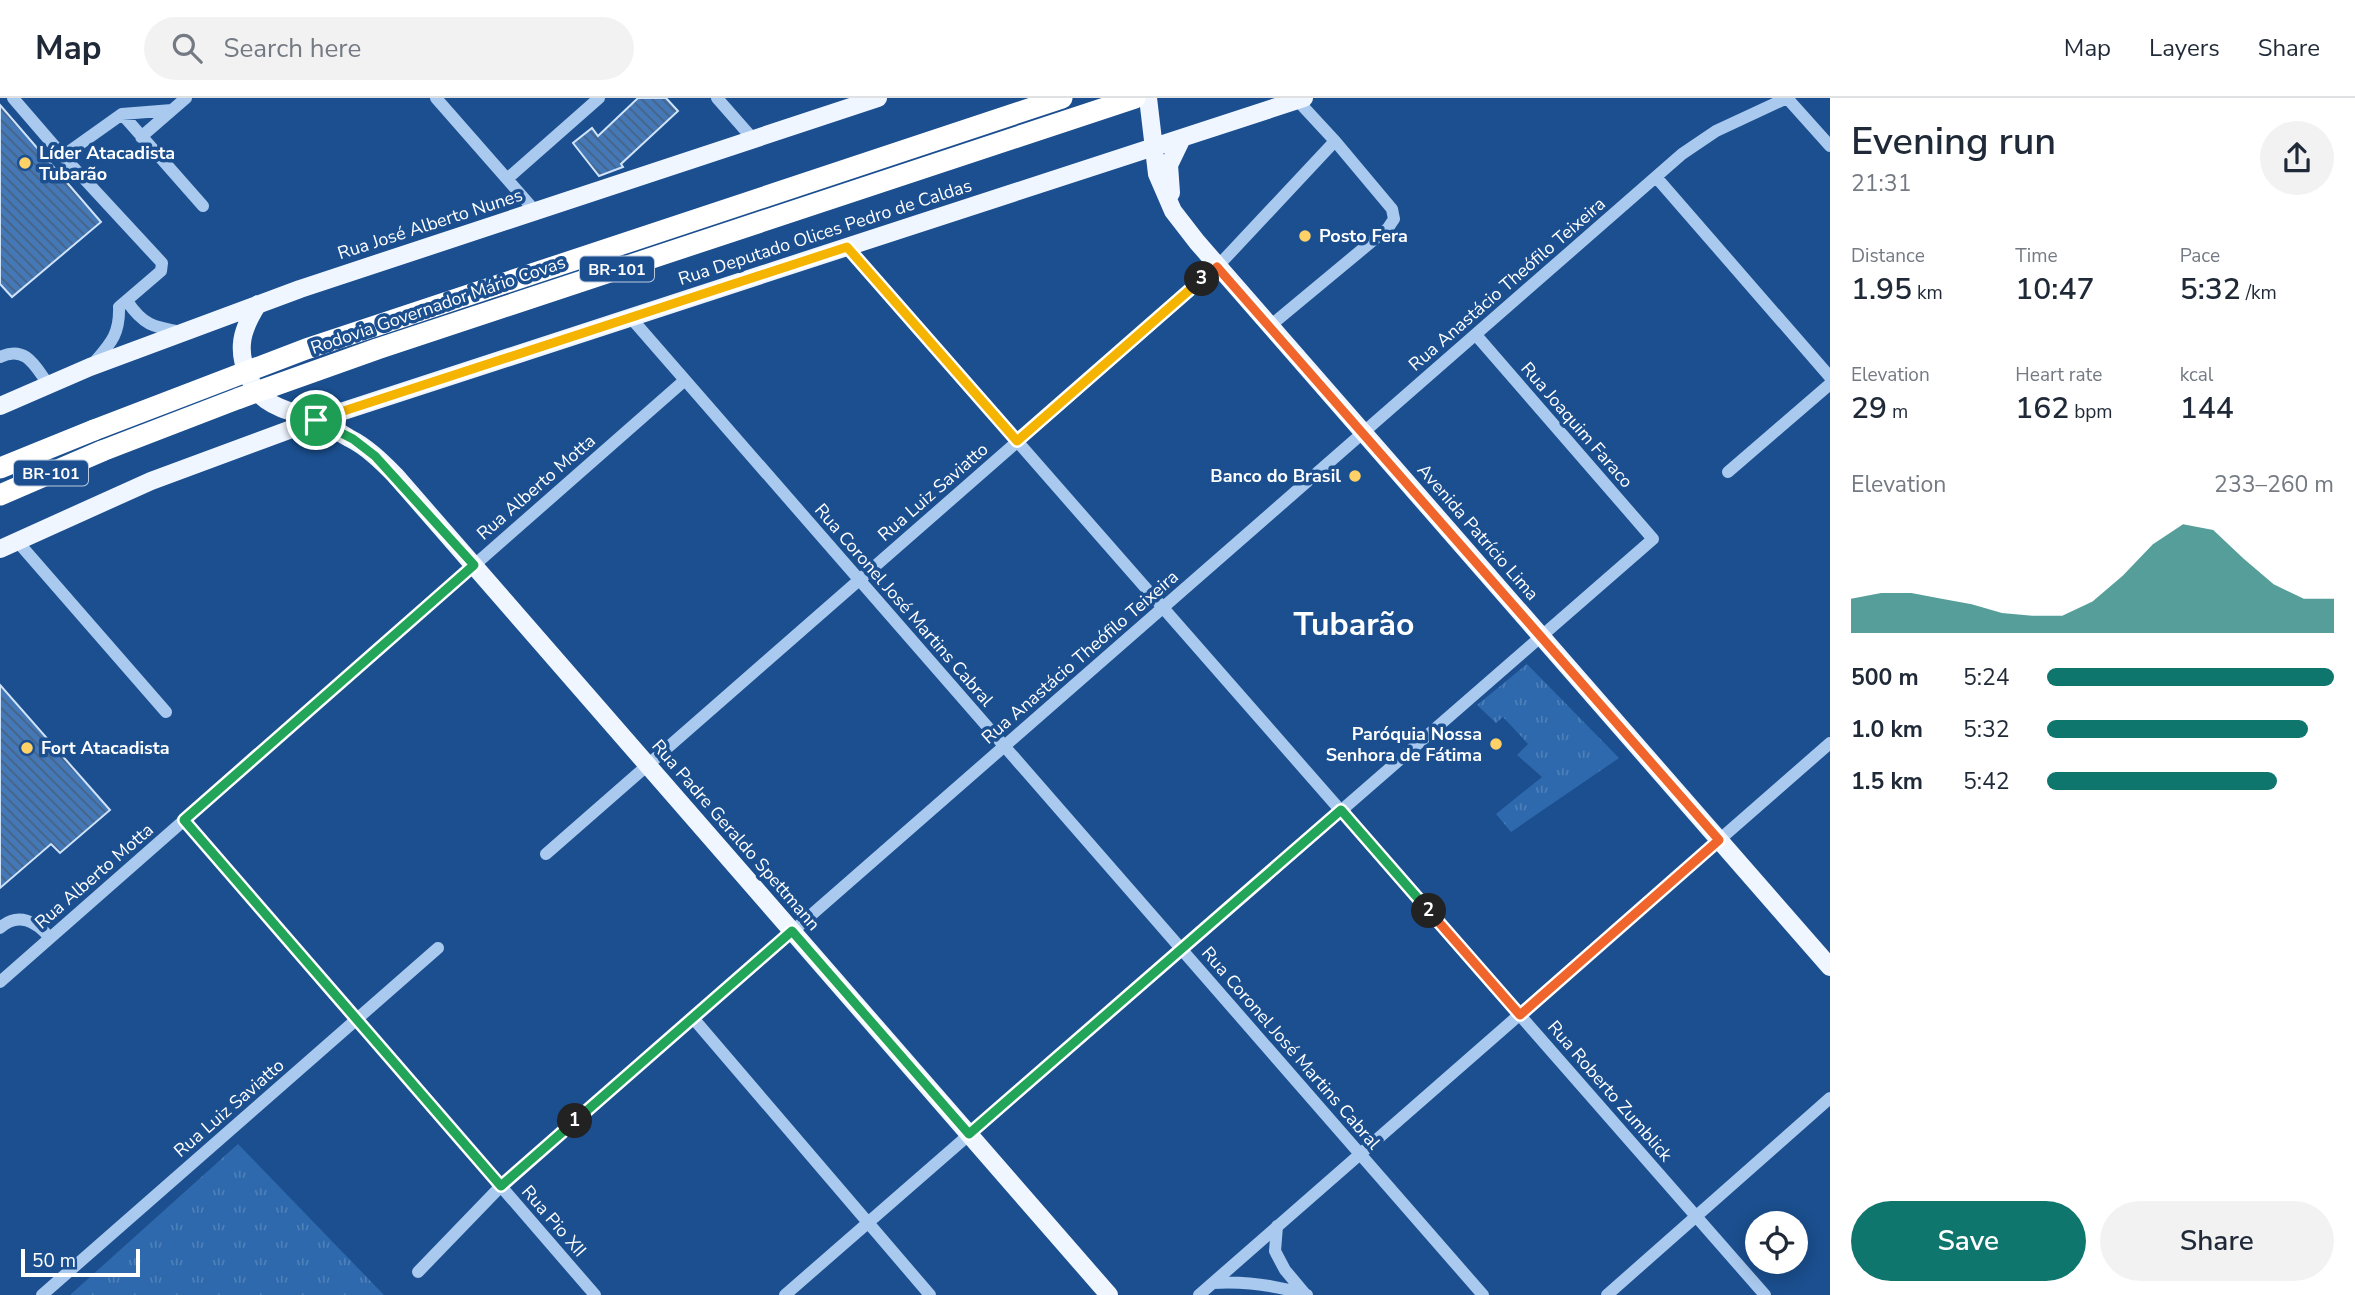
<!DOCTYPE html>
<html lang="en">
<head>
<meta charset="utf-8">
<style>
	body { margin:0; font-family:"Nunito Sans",sans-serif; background:#f2f2f3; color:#1f2937; height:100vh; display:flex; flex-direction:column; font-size:26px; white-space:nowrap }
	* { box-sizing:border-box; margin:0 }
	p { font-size:23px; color:#747a83 }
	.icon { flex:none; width:38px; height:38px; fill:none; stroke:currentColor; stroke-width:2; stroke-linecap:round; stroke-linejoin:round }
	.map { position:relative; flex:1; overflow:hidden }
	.sheet { display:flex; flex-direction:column; background:#fff; width:525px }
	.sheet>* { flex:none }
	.controls { position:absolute; left:1745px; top:1113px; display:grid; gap:14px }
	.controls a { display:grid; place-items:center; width:63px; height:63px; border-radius:50%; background:#fff; box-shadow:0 4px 18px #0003; font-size:35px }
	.scale { position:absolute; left:21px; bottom:18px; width:119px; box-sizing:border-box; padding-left:7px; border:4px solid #fff; border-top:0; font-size:19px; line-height:24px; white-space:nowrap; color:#fff; -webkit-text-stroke:5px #1b4f8f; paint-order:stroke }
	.pin { position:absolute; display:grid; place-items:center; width:60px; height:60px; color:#fff; margin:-30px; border:4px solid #fff; border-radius:50%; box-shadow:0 2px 7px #0007 }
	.km { position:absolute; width:35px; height:35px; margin:-18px; border-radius:50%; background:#222; color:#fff; font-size:19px; line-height:35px; text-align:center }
	.round { display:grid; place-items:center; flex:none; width:74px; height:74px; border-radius:37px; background:#f2f2f3 }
	.head { display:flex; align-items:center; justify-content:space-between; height:119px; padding:0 21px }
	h1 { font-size:38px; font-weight:600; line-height:52px }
	.stats { display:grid; grid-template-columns:repeat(3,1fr); gap:10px; height:119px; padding:7px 21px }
	.stats div { display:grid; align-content:center }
	.stats b { font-size:30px; font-weight:600 }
	.stats small { font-size:19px; font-weight:400 }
	.stats p { font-size:19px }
	.chart { height:196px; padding:14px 21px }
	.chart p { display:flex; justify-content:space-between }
	.chart svg { width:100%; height:126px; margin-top:7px; fill:#0f766e; opacity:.7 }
	.primary-button { display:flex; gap:14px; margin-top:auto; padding:14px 21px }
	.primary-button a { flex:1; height:80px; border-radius:42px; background:#0f766e; color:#fff; font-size:28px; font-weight:600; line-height:80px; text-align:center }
	.primary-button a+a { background:#f2f2f3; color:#1f2937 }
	ul { padding:0 21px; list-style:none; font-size:23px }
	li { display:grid; grid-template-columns:112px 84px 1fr; align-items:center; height:52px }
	li i { height:18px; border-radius:9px; background:#0f766e }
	header { display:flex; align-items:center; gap:42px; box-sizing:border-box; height:98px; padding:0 35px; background:#fff; border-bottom:2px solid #e0e1e3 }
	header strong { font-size:33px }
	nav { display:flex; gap:38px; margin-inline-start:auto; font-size:24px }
	.search { width:490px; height:63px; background:#f2f2f3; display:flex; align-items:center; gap:18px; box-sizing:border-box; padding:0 24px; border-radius:38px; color:#747a83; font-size:26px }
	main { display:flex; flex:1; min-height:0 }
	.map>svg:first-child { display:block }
</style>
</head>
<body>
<header>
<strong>Map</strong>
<div class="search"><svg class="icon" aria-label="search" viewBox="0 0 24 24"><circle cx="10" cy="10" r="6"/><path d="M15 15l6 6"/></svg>Search here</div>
<nav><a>Map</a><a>Layers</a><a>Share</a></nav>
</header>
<main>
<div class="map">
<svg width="1830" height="1197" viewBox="0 0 1830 1197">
	<defs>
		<pattern id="grass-tufts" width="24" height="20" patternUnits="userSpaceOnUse" patternTransform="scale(1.75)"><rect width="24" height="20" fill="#2e69ad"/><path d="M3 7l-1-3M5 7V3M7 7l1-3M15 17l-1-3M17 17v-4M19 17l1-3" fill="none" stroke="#4d80b9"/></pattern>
		<pattern id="building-back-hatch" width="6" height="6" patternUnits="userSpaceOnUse" patternTransform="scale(1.75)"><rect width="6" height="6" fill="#4478b7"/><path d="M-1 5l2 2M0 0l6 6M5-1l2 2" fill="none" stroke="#486282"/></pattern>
	</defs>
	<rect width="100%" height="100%" fill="#1b4f8f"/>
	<path fill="url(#grass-tufts)" d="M1527 566 1619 660 1511 734 1496 716 1542 679 1517 657 1528 646 1503 619 1496 625 1477 607Z
		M238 1046 384 1197H70Z"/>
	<path fill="url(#building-back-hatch)" stroke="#cfe3fa" stroke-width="2" d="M638 0H666L678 13 621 66 623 69 599 78 573 45 592 30 598 38Z
		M0 7 101 124 12 199 0 186Z
		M0 587 110 712 60 755 51 746 0 790Z"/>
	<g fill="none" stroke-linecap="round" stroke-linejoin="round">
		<path stroke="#a9c9ee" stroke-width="12" d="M13 0 63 58 122 16 172 12
			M436 0 535 113
			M717 0 753 41
			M1787 0 1830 48
			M122 16 203 108
			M141 39 186 0
			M63 58 162 165 161 173 119 209C120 237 110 246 93 266
			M1656 79 1830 279
			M507 81 599 0
			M847 149 1765 1197
			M127 203C143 227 153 229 181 234
			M631 220 1483 1197
			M1270 228 1388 130 1394 121 1392 111 1335 43
			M0 259C26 247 35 268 48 286
			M1728 374 1830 286
			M17 443 166 614
			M184 722 595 1197
			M546 756 1217 169 1335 43 1297 2
			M0 830C18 813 37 824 50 840
			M0 884 685 282
			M693 920 930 1197
			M1277 1128 1275 1153 1285 1172 1306 1197
			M418 1174 501 1088 1682 56 1716 33 1787 0
			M1213 1185C1246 1183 1275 1187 1307 1197
			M42 1197 438 850
			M785 1197 1653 441 1476 237
			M1199 1197 1830 645
			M1607 1197 1830 1000"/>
		<path stroke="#f0f6ff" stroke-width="18" d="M1148 0 1157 76 1173 113 1197 144 1830 869
			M1171 95 1169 67 1182 40
			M258 206C251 217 243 231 242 245 240 265 251 290 266 302 281 313 299 315 316 322 327 327 339 334 349 340 367 349 381 363 395 377L1109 1197
			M0 308 90 269 300 191 878 0
			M0 451 151 383 316 322 1304 0"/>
		<path stroke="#fff" stroke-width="21" d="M0 370 94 332
			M0 397 102 353"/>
		<path stroke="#fff" stroke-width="21" d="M94 332 306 251 1062 0
			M102 353 237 301 377 251 1135 0"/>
	</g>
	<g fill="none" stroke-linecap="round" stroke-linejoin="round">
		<defs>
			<path id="split-1" d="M316 322 353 341 375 358 474 467 184 722 501 1088 575 1023"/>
			<path id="split-2" d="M575 1023 792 833 969 1036 1341 712 1429 813"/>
			<path id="split-3" d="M1202 181 1217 169 1719 742 1520 917 1429 813"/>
			<path id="split-4" d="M316 322 847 149 1017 343 1202 181"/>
		</defs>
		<use href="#split-1" stroke="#fff" stroke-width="14"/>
		<use href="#split-2" stroke="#fff" stroke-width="14"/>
		<use href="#split-3" stroke="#fff" stroke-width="14"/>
		<use href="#split-4" stroke="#fff" stroke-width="14"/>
		<use href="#split-1" stroke="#22a559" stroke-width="9"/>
		<use href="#split-2" stroke="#22a559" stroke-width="9"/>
		<use href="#split-3" stroke="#f0652b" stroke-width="9"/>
		<use href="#split-4" stroke="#f5b400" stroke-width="9"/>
	</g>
	<g fill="#ffd166" stroke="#1b4f8f" stroke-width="2.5">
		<circle cx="25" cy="65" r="7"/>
		<circle cx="1305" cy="138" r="7"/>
		<circle cx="1355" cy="378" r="7"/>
		<circle cx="1496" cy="646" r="7"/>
		<circle cx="27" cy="650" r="7"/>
	</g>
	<g text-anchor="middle" stroke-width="7" stroke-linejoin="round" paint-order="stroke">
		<g fill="#1b4f8f" stroke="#bbcadd" stroke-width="2">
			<rect x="580" y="158.5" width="74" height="25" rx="5"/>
			<rect x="14" y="362.5" width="74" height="25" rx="5"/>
		</g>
		<g font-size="16" font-weight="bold" fill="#fff">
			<text x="617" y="177">BR-101</text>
			<text x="51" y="381">BR-101</text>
		</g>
		<g font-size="18" font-weight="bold" fill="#fff" stroke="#1b4f8f" text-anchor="start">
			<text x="39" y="61">Líder Atacadista<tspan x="39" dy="21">Tubarão</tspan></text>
			<text x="1319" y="144">Posto Fera</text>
			<text x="1341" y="384" text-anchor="end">Banco do Brasil</text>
			<text x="1482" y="642" text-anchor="end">Paróquia Nossa<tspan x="1482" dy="21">Senhora de Fátima</tspan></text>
			<text x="41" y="656">Fort Atacadista</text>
		</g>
		<g font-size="18" fill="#fff" stroke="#1b4f8f">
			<text transform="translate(430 126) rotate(-18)" y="6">Rua José Alberto Nunes</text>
			<text transform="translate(825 134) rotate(-18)" y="6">Rua Deputado Olices Pedro de Caldas</text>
			<text transform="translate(1507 186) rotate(-41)" y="6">Rua Anastácio Theófilo Teixeira</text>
			<text transform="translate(438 207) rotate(-19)" y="6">Rodovia Governador Mário Covas</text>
			<text transform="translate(1577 327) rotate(49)" y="6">Rua Joaquim Faraco</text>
			<text transform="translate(536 389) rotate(-41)" y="6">Rua Alberto Motta</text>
			<text transform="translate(933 394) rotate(-41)" y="6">Rua Luiz Saviatto</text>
			<text transform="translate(1478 434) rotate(49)" y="6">Avenida Patrício Lima</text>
			<text transform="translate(904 507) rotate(49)" y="6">Rua Coronel José Martins Cabral</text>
			<text transform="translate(1080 559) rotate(-41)" y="6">Rua Anastácio Theófilo Teixeira</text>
			<text transform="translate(736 737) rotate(49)" y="6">Rua Padre Geraldo Spettmann</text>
			<text transform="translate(94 778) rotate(-41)" y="6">Rua Alberto Motta</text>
			<text transform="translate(1291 950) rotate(49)" y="6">Rua Coronel José Martins Cabral</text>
			<text transform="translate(1610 993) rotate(49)" y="6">Rua Roberto Zumblick</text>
			<text transform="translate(229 1010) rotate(-41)" y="6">Rua Luiz Saviatto</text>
			<text transform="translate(554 1123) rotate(49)" y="6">Rua Pio XII</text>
		</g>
		<g font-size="32" font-weight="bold" fill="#fff" stroke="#1b4f8f">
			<text x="1354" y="537">Tubarão</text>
		</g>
	</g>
</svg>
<div class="controls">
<a><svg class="icon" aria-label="locate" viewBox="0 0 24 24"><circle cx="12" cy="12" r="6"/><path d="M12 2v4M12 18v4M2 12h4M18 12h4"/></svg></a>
</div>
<div class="scale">50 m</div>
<div class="pin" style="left:316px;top:322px;background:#1e9e55"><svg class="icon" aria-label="arrive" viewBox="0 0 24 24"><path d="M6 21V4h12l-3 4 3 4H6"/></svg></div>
<b class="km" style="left:575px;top:1023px">1</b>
<b class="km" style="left:1429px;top:813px">2</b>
<b class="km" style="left:1202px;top:181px">3</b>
</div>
<section class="sheet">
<div class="head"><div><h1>Evening run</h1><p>21:31</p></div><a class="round"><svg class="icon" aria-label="share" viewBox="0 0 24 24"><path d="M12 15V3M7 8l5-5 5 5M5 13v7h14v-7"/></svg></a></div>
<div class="stats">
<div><p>Distance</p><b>1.95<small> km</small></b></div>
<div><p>Time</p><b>10:47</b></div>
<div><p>Pace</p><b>5:32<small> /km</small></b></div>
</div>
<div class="stats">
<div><p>Elevation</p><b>29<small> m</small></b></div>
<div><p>Heart rate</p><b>162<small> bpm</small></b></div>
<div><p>kcal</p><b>144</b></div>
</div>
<div class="chart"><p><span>Elevation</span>233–260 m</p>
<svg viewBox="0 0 160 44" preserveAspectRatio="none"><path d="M0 44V32L10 30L20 30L30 32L40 34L50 37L60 38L70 38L80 33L90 24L100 13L110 6L120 8L130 18L140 27L150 32L160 32V44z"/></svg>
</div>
<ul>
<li><b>500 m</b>5:24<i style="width:100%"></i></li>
<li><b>1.0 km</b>5:32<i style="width:91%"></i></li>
<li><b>1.5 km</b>5:42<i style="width:80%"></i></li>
</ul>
<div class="primary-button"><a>Save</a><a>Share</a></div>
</section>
</main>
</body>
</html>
